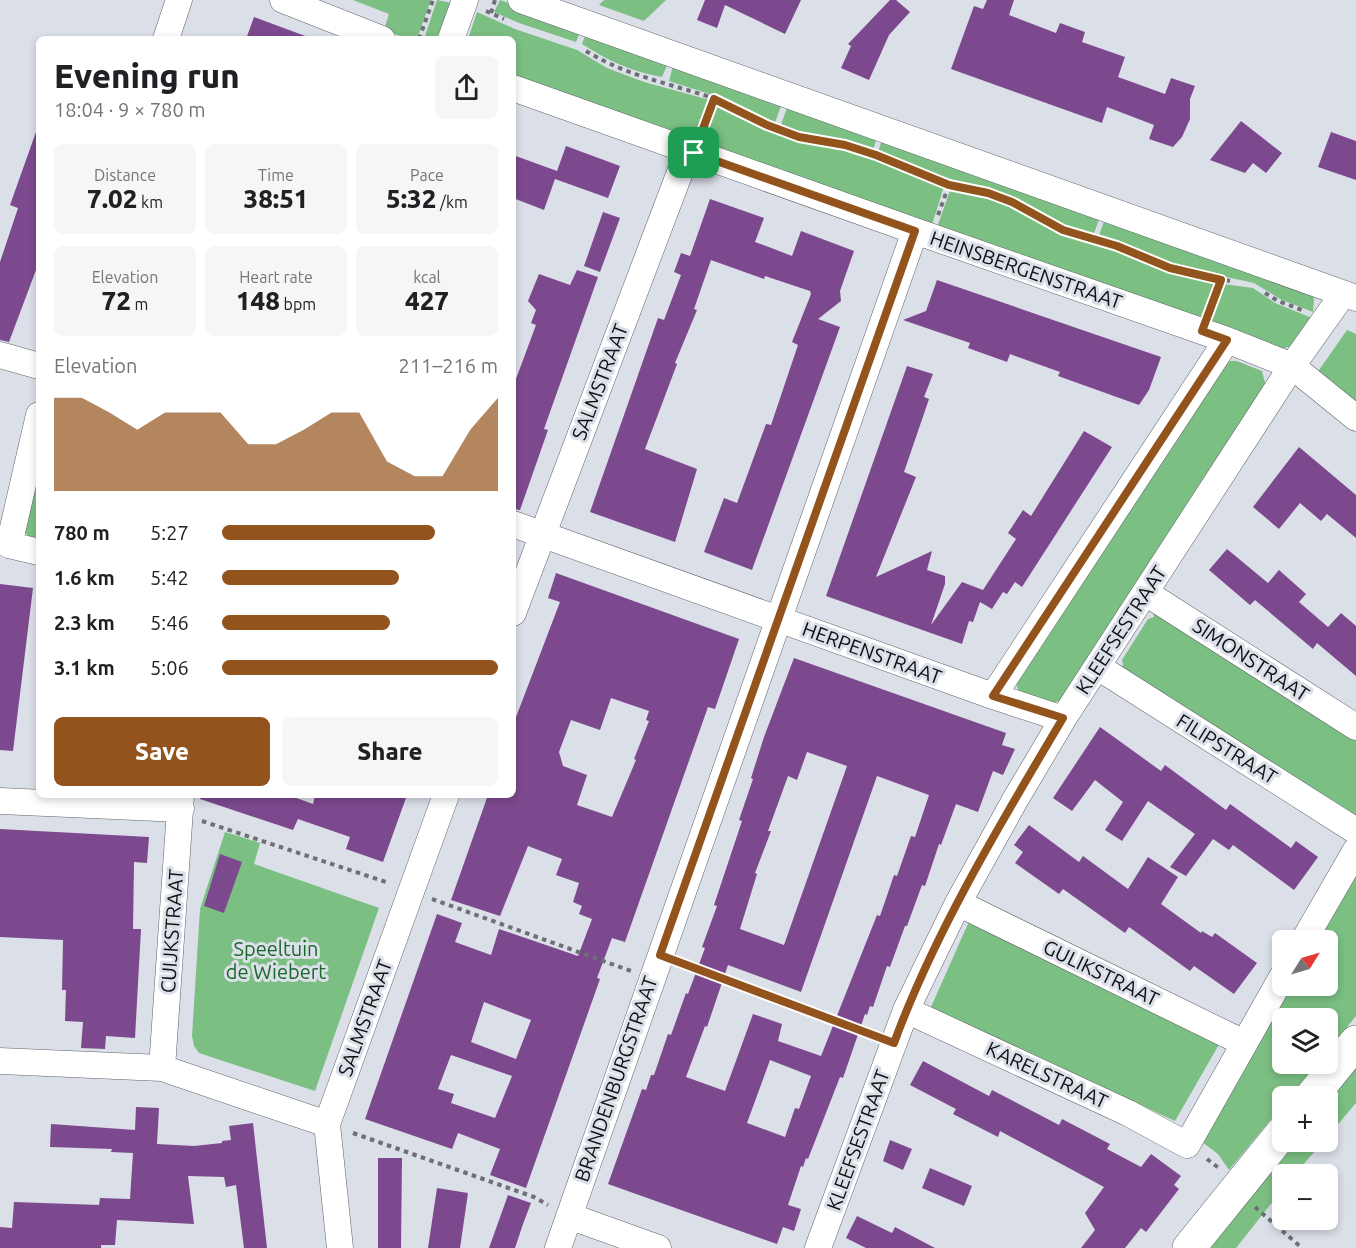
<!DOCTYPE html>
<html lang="en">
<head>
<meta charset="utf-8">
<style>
	body { margin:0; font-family:Ubuntu,sans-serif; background:#f6f6f6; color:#202124; height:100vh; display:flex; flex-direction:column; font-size:22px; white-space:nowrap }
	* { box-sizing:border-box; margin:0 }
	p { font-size:20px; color:#757577 }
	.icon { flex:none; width:33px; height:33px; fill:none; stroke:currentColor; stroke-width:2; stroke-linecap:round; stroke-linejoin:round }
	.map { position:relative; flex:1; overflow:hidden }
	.drawer { position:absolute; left:36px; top:36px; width:480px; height:762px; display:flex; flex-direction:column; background:#fff; border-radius:9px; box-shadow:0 3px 9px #0003 }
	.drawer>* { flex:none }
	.needle { width:39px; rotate:53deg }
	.buttons { position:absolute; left:1272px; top:930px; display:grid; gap:12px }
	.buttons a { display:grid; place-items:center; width:66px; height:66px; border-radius:9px; background:#fff; box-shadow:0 3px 9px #0003; font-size:30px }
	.pin { position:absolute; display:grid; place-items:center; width:51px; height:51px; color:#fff; margin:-26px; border-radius:12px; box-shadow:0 3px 9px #0006 }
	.round { display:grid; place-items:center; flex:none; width:63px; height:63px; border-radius:9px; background:#f6f6f6 }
	.summary { display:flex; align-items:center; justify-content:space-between; height:102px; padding:0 18px }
	h1 { font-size:33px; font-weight:800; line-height:45px }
	.stats { display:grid; grid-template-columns:repeat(3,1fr); gap:9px; height:102px; padding:6px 18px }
	.stats div { display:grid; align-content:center; border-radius:9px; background:#f6f6f6; text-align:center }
	.stats b { font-size:26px; font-weight:800 }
	.stats small { font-size:16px; font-weight:400 }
	.stats p { font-size:16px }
	.chart { height:168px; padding:12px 18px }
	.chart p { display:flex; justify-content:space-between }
	.chart svg { width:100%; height:108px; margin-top:6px; fill:#93531c; opacity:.7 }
	.cta { display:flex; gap:12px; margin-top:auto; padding:12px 18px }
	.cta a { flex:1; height:69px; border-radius:9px; background:#93531c; color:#fff; font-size:24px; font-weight:800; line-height:69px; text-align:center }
	.cta a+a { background:#f6f6f6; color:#202124 }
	ul { padding:0 18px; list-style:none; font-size:20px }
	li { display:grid; grid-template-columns:96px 72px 1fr; align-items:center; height:45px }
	li i { height:15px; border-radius:8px; background:#93531c }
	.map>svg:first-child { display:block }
</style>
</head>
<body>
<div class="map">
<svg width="1356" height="1248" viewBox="0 0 1356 1248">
	<rect width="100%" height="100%" fill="#dbdfe8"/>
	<path fill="#7bbf82" d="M353 0H431L417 39H408L384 30 389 14Z
		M437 0 452 3 439 34 435 39H424Z
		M500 0 581 29 576 42 519 23 494 12Z
		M604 0H666L644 21 599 5Z
		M477 12 515 29 577 50 607 68 644 82 710 100 694 145 513 78V39H468Z
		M587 31 669 61 662 77C632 72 607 60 582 44Z
		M674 62 783 101 774 125 728 100 669 81Z
		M716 102C743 113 767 131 795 139 811 144 829 144 845 148 880 157 911 174 944 186L931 228 701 147Z
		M789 103 878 135 873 150 780 127Z
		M883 137 1101 214 1093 236 1062 225 989 190 947 181 878 152Z
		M951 188 987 196 1010 204 1063 232 1114 248 1174 272 1216 282 1201 323 936 230Z
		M1106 216 1310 292 1314 298 1313 312 1280 299 1254 283 1167 264 1118 243 1098 238Z
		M1223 284 1253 288 1275 303 1312 318 1291 346 1279 350 1207 326Z
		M1347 330 1356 334V406L1317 373Z
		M1230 361H1237L1262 371 1265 383 1269 386 1067 697C1050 708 1038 700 1020 694L1016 684 1224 364Z
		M39 446V539L30 537 23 531Z
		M1153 612 1356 735V817L1119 669 1123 665 1122 660 1148 619 1154 617Z
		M225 832 260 843 254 864 379 908 315 1091 199 1053 194 1046 192 1036 200 909Z
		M1356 860V1016L1328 1051V1018H1282V1064H1317L1291 1096H1282V1106L1229 1170 1218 1154 1198 1139 1284 986H1328V940H1309Z
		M971 917 1221 1041 1175 1121 931 1007Z
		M1356 1068V1103L1328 1136V1102Z
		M1294 1142H1323L1295 1174H1282V1190L1236 1248H1203Z"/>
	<path fill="#7d498e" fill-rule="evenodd" d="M705 0H801L785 34 725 5 717 28 697 20Z
		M890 0H896L910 12 889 35 869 80 841 68 851 46 848 44Z
		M987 0H1014L1009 15 1056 33 1060 23 1085 32 1082 42 1125 57 1118 77 1165 94 1171 78 1195 86 1190 99V119L1182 137 1173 147 1149 139 1154 125 1107 107 1102 123 951 69 974 6 983 9Z
		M254 17 308 37V39H246Z
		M1241 121 1282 153 1266 173 1253 163 1245 173 1210 160Z
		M36 132H39V262L9 342 0 340V262L18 208 10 205Z
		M1331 132 1356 141V180L1318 167Z
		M566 146 620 166 608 198 555 179 544 210 513 198V155L557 171Z
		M710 199 764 218 755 242 774 249 792 256 801 231 854 251 840 291 841 301 818 319 840 327 752 570 704 552 724 498 737 503 766 424 771 425 798 345 792 342 811 294 810 291 765 276 764 279 711 260 694 309 697 310 675 363 677 364 645 449 697 469 675 542 590 512 658 318 664 320 681 275 674 272 681 253 690 256Z
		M603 212 620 218 600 272 584 266Z
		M577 270 598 277 544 429 548 430 520 510 513 509V387L536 325 531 323 536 310 528 301 539 274 570 285Z
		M937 280 1161 357 1149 390 1139 405 1058 376 1060 372 1010 354 1007 362 968 348 970 343 903 320 926 311Z
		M907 366 933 374 924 397 929 399 904 472 916 477 876 577 932 551 927 570 945 576V584L931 625 962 582 983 590 1016 539 1008 533 1023 510 1031 516 1084 431 1112 447 1022 587 1015 582 1007 594 1003 592 992 609 980 602 973 622 969 621 962 644 826 596Z
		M1299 447 1356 495V538L1327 514 1321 521 1300 503 1279 529 1253 507Z
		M1227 549 1268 583 1279 570 1306 594 1299 602 1328 627 1341 613 1356 626V676L1317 643 1313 649 1255 600 1250 605 1209 570Z
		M556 573 739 639 715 709 708 707 625 942 612 938 597 978 600 979 526 1188 490 1175 500 1149 458 1133 452 1149 365 1119 437 914 462 923 455 942 491 955 499 929 578 956 592 919 579 914 582 906 573 902 579 883 556 875 562 859 528 846 500 916 451 900 488 795H513V725L560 602 548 598ZM611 698 649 711 646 720 649 721 634 759 636 760 612 817 577 805 587 775 563 766 559 752 571 720 600 730ZM484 1002 531 1020 516 1059 471 1042ZM451 1055 512 1076 495 1118 451 1103 454 1094 438 1089Z
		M0 584 33 588 13 751 0 750Z
		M794 658 1006 733 1002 745 1015 749 1003 775 993 771 978 812 956 804 941 845 939 844 925 886 922 885 907 926H905L890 967 887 966 873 1007 870 1006 867 1015 865 1014 843 1078 840 1077 808 1159 806 1158 803 1167 801 1166 788 1205 801 1209 794 1231 783 1227 777 1244 608 1184 642 1089 646 1090 651 1075H654L668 1034 671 1035 686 993 688 994 705 948 702 947 717 906 714 905 742 821 739 820 753 779 751 778 764 737ZM807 752 847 766 784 945 740 929 757 874 755 873 771 831H768L788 776 797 780ZM877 776 929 795 915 837 911 836 897 876 894 875 880 916 877 915 821 1056 778 1041 782 1024 753 1014 725 1091 686 1077 705 1026 707 1027 728 965 801 992ZM770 1060 811 1076 799 1109 795 1108 785 1137 747 1123Z
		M1100 727 1161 771 1165 765 1226 810 1230 804 1291 848 1296 841 1318 857 1294 890 1233 845 1229 850 1213 839 1186 876 1170 867 1195 834 1148 801 1122 841 1105 830 1123 802 1095 780 1072 811 1053 798Z
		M200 795H288L313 804 315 795H407L383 862 346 849 350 837 298 819 293 830 200 799Z
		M1029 825 1079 862 1083 856 1128 889 1148 857 1178 877 1161 904 1201 933 1202 931 1212 937 1215 933 1257 963 1234 994 1194 966 1190 971 1129 927 1125 933 1063 889 1059 894 1015 863 1023 852 1014 845Z
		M0 829 149 837 147 863 134 862 133 929H141L135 1038 106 1036 105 1049 81 1048 83 1022 65 1021 66 990H62L63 940 0 937Z
		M220 854 242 862 224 913 204 906Z
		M923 1061 989 1096 992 1090 1059 1125 1062 1119 1110 1144 1107 1149 1141 1167 1151 1154 1181 1176 1174 1185 1179 1189 1146 1232 1141 1228 1125 1248H1081L1095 1230 1085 1213 1104 1187 1000 1131 998 1137 953 1114 956 1109 910 1085Z
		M136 1107 159 1108 157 1144 194 1146 222 1143V1141L231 1140 229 1126 253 1123 267 1248H244L236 1185 226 1187 224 1177 188 1176 194 1224 117 1220 115 1245H101V1248H0V1227L12 1228 14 1202 99 1205 100 1198 130 1199 133 1153 111 1152 112 1149 50 1147 51 1124 135 1130Z
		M890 1140 912 1149 903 1170 883 1161Z
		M378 1158H402L401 1248H378Z
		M930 1168 972 1186 964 1206 922 1188Z
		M437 1188 468 1193 460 1248H428Z
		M508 1195 531 1203 523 1224 515 1248H489Z
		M857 1216 892 1233 895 1227 935 1248H866L846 1238Z"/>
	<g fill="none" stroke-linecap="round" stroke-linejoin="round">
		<defs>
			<path id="minor" d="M283 0 382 39
				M521 0 1356 298
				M166 39 179 0
				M451 39 465 0
				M513 88 915 231 1227 340 1292 366 1356 418
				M0 355 39 366
				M39 415 9 545 39 552
				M513 524 993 696 1063 719
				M1146 593 1356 727
				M513 613 688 151
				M1098 667 1356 831
				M993 696 1227 340
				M0 801 181 809
				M958 903 1244 1043
				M1304 940 1356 850
				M906 1010 1128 1113 1187 1145 1282 977
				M0 1061 162 1068 327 1124
				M162 1068 181 795
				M569 1216 658 1248
				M340 1248 327 1124 446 795
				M558 1248 915 231
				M818 1248 906 1010 958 903 1015 800 1063 719 1292 366 1343 294"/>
			<path id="tertiary" d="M1312 1096 1356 1042
				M1189 1248 1282 1133"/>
		</defs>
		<use href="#minor" stroke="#60636b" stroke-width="27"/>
		<use href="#tertiary" stroke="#60636b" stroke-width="34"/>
		<path stroke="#6e7076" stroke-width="4" stroke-dasharray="4.5 4.5" stroke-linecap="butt" d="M486 11 504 19
			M491 13 495 0
			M419 39 433 0
			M586 51C625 75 667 83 710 97 741 108 767 128 799 137 822 144 847 146 870 153
			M702 132 714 99
			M892 161C920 175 947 184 977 191
			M1015 205 1063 230 1117 246 1170 268 1230 281
			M938 215 949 185
			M1265 293 1278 301 1302 310
			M1210 310 1221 280
			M202 821 389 883
			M432 899 631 971
			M683 964 873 1035
			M353 1133 534 1197 548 1205
			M1207 1159 1220 1169
			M1255 1207 1302 1248"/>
		<use href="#minor" stroke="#fff" stroke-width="26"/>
		<use href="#tertiary" stroke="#fff" stroke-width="33"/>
	</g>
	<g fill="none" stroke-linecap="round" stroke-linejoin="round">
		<defs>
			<path id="route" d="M714 99 767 125 799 137 845 145 876 155 949 185 988 193 1012 202 1063 230 1117 246 1170 268 1221 280 1202 331 1227 340 993 696 1063 718C1002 821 935 931 894 1043L660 955 915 231 694 153Z"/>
		</defs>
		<use href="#route" stroke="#fff" stroke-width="12"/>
		<use href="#route" stroke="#93531c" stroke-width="8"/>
	</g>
	<g text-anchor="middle" stroke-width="6" stroke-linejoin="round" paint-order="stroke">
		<g font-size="20" fill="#0f1013" stroke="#dbdfe8">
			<text transform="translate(1026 270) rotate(19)" y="7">HEINSBERGENSTRAAT</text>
			<text transform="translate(600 382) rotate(-69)" y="7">SALMSTRAAT</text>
			<text transform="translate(1121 630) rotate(-57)" y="7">KLEEFSESTRAAT</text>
			<text transform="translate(872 653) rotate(20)" y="7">HERPENSTRAAT</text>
			<text transform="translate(1251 660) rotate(33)" y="7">SIMONSTRAAT</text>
			<text transform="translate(1227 749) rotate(32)" y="7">FILIPSTRAAT</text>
			<text transform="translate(172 931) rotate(-86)" y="7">CUIJKSTRAAT</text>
			<text transform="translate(1101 973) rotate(26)" y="7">GULIKSTRAAT</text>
			<text transform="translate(365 1018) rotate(-70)" y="7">SALMSTRAAT</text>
			<text transform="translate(1047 1075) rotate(25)" y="7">KARELSTRAAT</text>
			<text transform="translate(616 1079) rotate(-71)" y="7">BRANDENBURGSTRAAT</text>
			<text transform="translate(858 1140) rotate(-70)" y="7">KLEEFSESTRAAT</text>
		</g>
		<g font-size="20" fill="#18682a" stroke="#dbdfe8">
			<text x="276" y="956">Speeltuin<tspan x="276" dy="23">de Wiebert</tspan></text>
		</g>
	</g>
</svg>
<div class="buttons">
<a><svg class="needle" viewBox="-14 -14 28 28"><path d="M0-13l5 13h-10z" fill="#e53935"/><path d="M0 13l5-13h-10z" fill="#757577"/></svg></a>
<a><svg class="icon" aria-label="layers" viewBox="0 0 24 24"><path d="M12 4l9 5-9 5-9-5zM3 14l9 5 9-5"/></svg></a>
<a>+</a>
<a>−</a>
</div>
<div class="pin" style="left:694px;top:153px;background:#1e9e55"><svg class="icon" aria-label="arrive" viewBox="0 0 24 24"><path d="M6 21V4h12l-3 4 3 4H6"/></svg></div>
<section class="drawer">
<div class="summary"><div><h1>Evening run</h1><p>18:04 · 9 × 780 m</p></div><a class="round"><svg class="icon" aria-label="share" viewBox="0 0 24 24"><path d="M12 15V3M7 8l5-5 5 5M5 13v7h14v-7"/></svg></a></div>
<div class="stats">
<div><p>Distance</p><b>7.02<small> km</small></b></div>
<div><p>Time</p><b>38:51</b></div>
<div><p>Pace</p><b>5:32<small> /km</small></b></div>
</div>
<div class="stats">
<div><p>Elevation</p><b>72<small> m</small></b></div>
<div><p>Heart rate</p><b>148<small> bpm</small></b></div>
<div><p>kcal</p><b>427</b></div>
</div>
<div class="chart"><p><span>Elevation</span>211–216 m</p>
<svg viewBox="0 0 160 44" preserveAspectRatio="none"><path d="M0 44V6L10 6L20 12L30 19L40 12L50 12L60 12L70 25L80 25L90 19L100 12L110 12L120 32L130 38L140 38L150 19L160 6V44z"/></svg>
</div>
<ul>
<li><b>780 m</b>5:27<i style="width:77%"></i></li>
<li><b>1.6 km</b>5:42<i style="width:64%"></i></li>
<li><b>2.3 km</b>5:46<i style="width:61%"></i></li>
<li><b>3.1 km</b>5:06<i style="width:100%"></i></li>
</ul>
<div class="cta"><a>Save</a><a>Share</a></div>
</section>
</div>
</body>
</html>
